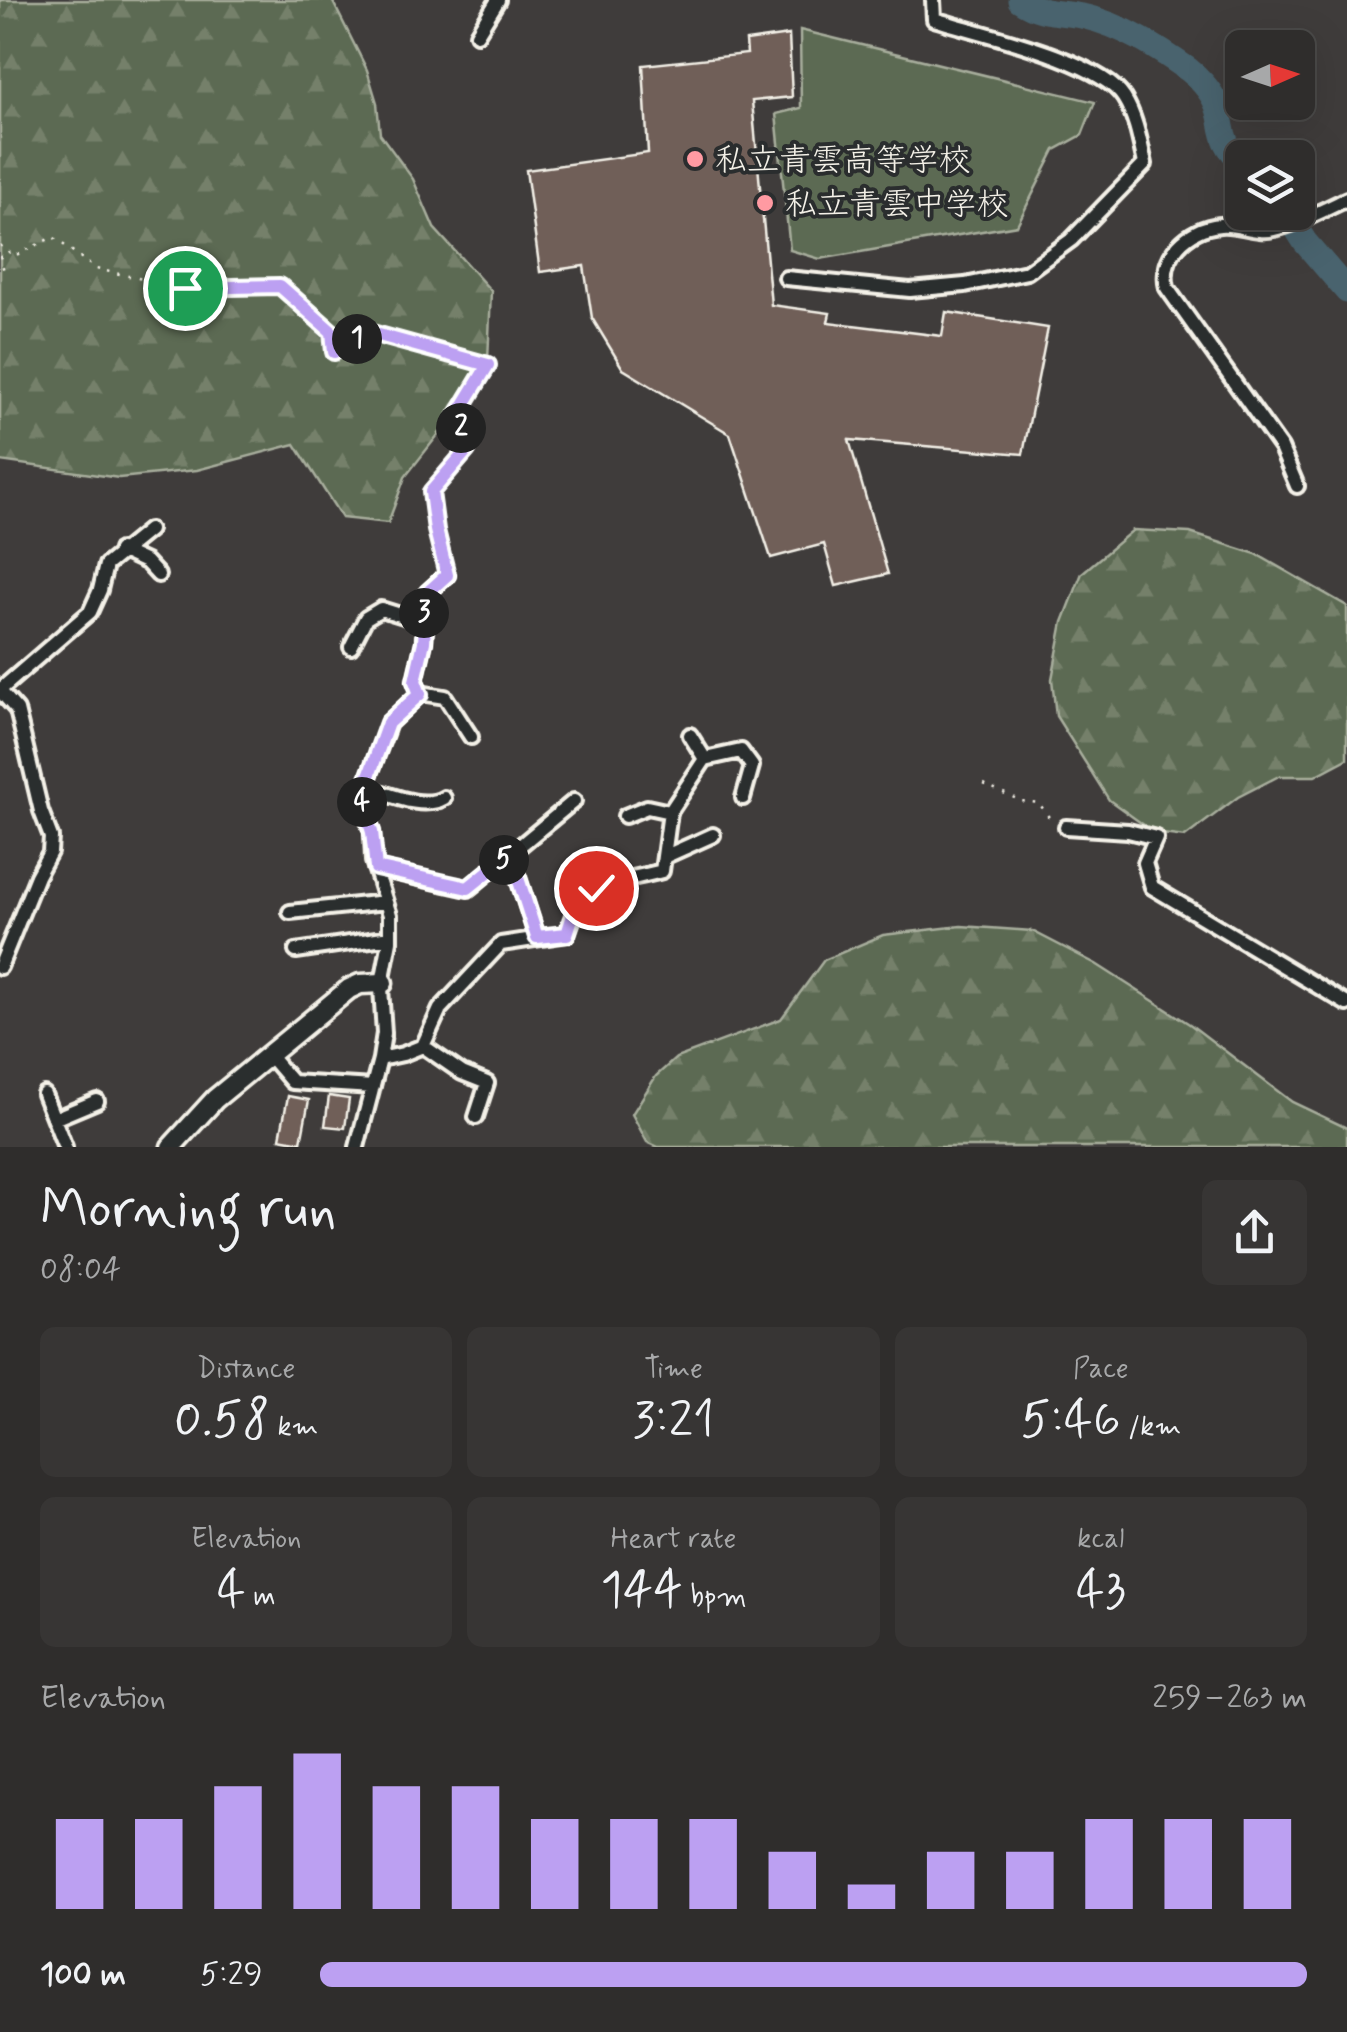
<!DOCTYPE html>
<html lang="en">
<head>
<meta charset="utf-8">
<style>
	body { margin:0; font-family:Mynerve,"Klee One",sans-serif; background:#373534; color:#f1f3f6; height:100vh; display:flex; flex-direction:column; font-size:38px; white-space:nowrap }
	* { box-sizing:border-box; margin:0 }
	p { font-size:32px; color:#a7a8a9 }
	.icon { flex:none; width:55px; height:55px; fill:none; stroke:currentColor; stroke-width:2; stroke-linecap:round; stroke-linejoin:round }
	.map { position:relative; height:1147px; overflow:hidden }
	.drawer { display:flex; flex-direction:column; background:#2f2d2c; flex:1 }
	.drawer>* { flex:none }
	.needle { width:65px; rotate:87deg }
	.fabs { position:absolute; left:1225px; top:30px; display:grid; gap:20px }
	.fabs a { display:grid; place-items:center; width:90px; height:90px; border-radius:15px; background:#2f2d2c; box-shadow:0 10px 40px #0002,0 0 0 2px #4a4948; font-size:50px }
	.pin { position:absolute; display:grid; place-items:center; width:85px; height:85px; color:#fff; margin:-42px; border:5px solid #fff; border-radius:50%; box-shadow:0 2px 10px #0007 }
	.km { position:absolute; width:50px; height:50px; margin:-25px; border-radius:50%; background:#222; color:#fff; font-size:28px; line-height:50px; text-align:center }
	.round { display:grid; place-items:center; flex:none; width:105px; height:105px; border-radius:15px; background:#373534 }
	.overview { display:flex; align-items:center; justify-content:space-between; height:170px; padding:0 40px }
	h1 { font-size:55px; font-weight:600; line-height:75px }
	.metrics { display:grid; grid-template-columns:repeat(3,1fr); gap:15px; height:170px; padding:10px 40px }
	.metrics div { display:grid; align-content:center; border-radius:15px; background:#373534; text-align:center }
	.metrics b { font-size:50px; font-weight:600 }
	.metrics small { font-size:28px; font-weight:400 }
	.metrics p { font-size:28px }
	.chart { height:280px; padding:20px 40px }
	.chart p { display:flex; justify-content:space-between }
	.chart svg { width:100%; height:180px; margin-top:10px; stroke:#bca0f2; stroke-width:6 }
	ul { padding:0 40px; list-style:none; font-size:32px }
	li { display:grid; grid-template-columns:160px 120px 1fr; align-items:center; height:75px }
	li i { height:25px; border-radius:12px; background:#bca0f2 }
	.map>svg:first-child { display:block }
</style>
</head>
<body>
<div class="map">
<svg width="1347" height="1147" viewBox="0 0 1347 1147">
	<defs>
		<pattern id="forest-firs" width="22" height="20" patternUnits="userSpaceOnUse" patternTransform="scale(2.5)"><rect width="22" height="20" fill="#5c6a52"/><path d="M5 1l3.5 6h-7zM16 11l3.5 6h-7z" fill="#74806b"/></pattern>
	</defs>
	<rect width="100%" height="100%" fill="#3f3c3b"/>
	<filter id="ink" filterUnits="userSpaceOnUse"><feTurbulence type="fractalNoise" baseFrequency=".01" numOctaves="2"/><feDisplacementMap in="SourceGraphic" scale="20" xChannelSelector="R" yChannelSelector="G"/><feConvolveMatrix kernelMatrix="1 2 1 2 8 2 1 2 1" color-interpolation-filters="sRGB"/></filter>
	<g filter="url(#ink)">
		<path fill="url(#forest-firs)" stroke="#a8ae9d" stroke-width="2.5" d="M0 0H332L367 70 377 103 380 134 413 179 434 228 491 291 488 361 445 426 405 477 388 523 342 518 295 444 197 470 119 478 0 461Z
			M1133 530 1190 533 1256 554 1347 606V759L1315 776H1279L1238 797 1185 837 1155 833 1109 800 1056 716 1052 679 1063 622 1082 573Z
			M961 926 1032 931 1096 964 1191 1025 1292 1102 1347 1128V1147H658L647 1142 632 1114 656 1076 676 1058 781 1019 824 960 883 935Z"/>
		<path fill="#5c6a52" stroke="#a8ae9d" stroke-width="2.5" d="M800 30 1095 102 1082 135 1055 150 1017 225 820 259 790 250 776 114 801 108Z"/>
		<g fill="none" stroke-linecap="round" stroke-linejoin="round">
			<path stroke="#49636e" stroke-width="25" d="M1020 0C1044 16 1061 11 1086 17 1122 25 1159 49 1189 70 1198 77 1209 89 1214 99 1226 120 1216 142 1242 160
				M1286 212 1305 242 1347 291"/>
		</g>
		<path fill="#705e59" stroke="#f4f1e8" stroke-width="2.5" d="M789 35 792 97 752 101 771 305 830 313 828 322 942 336 946 312 1048 328 1023 454 849 440 888 574 836 586 824 544 771 558 730 434 623 369 592 318 584 266 540 272 526 170 648 153 643 65 747 54 746 41Z
			M288 1096 309 1100 301 1142 280 1138Z
			M329 1096 349 1099 345 1128 325 1126Z"/>
		<g fill="none" stroke-linecap="round" stroke-linejoin="round">
			<defs>
				<path id="street" d="M477 34 498 0
					M786 278 910 290 965 285 1027 272 1071 240 1145 164C1140 141 1136 117 1124 98 1101 60 978 33 934 19L933 0
					M1297 486 1281 448 1167 288C1159 256 1188 228 1220 225 1238 223 1257 234 1274 229 1299 223 1324 210 1347 199
					M120 550 146 562 158 575
					M351 647 366 618 381 609 423 622
					M0 690 90 612 100 590 106 565 149 530
					M0 691 17 710 41 811 51 837 50 852 37 876 0 967
					M420 693 445 697 471 737
					M690 735 705 759
					M364 787C387 793 422 811 444 798
					M625 816 647 807 670 812
					M1066 827 1128 831 1156 838 1145 863 1152 887 1347 1004
					M664 857 713 835
					M504 859 518 878 537 937
					M375 868 468 889 574 801
					M290 912 386 902
					M296 951 390 937
					M423 1046 462 1073 487 1083 476 1117
					M269 1055 292 1082 373 1087
					M380 1059 403 1054 423 1046 440 1009 501 944 567 934C584 880 613 884 662 871L670 812 705 759 741 751 752 766 743 798
					M44 1094 65 1147
					M54 1119 97 1101
					M357 1147 380 1059 384 1033 381 988 390 941V915L373 861 372 832 361 798 389 723 420 693 415 681 424 642 427 593 447 575"/>
				<path id="secondary" d="M171 1147 215 1099 349 989 360 984 383 983"/>
			</defs>
			<use href="#street" stroke="#f4f1e8" stroke-width="20"/>
			<use href="#secondary" stroke="#f4f1e8" stroke-width="25"/>
			<path stroke="#f4f1e8" stroke-width="2.5" stroke-dasharray="2.5 8" stroke-linecap="butt" d="M0 245 14 256 53 237 96 269 185 288 280 286 331 332 334 352 367 332 488 365 457 416 467 450 431 492 436 530 444 563
				M0 256 4 271 0 273
				M984 784 1021 801 1039 803 1053 823"/>
			<use href="#street" stroke="#2a2d2e" stroke-width="12"/>
			<use href="#secondary" stroke="#2a2d2e" stroke-width="18"/>
		</g>
	</g>
	<g fill="none" stroke-linecap="round" stroke-linejoin="round" filter="url(#ink)">
		<defs>
			<path id="route" d="M185 288 280 286 332 332 334 352 368 332 488 365 457 416 467 450 431 492 436 530 447 575 427 593 424 642 415 681 420 694 388 723 361 798 372 832 376 868 468 888 504 859 518 878 537 937 567 934 575 909 596 888"/>
		</defs>
		<use href="#route" stroke="#fff" stroke-width="20"/>
		<use href="#route" stroke="#bca0f2" stroke-width="12"/>
	</g>
	<g fill="#ff9aa2" stroke="#2a2d2e" stroke-width="4">
		<circle cx="695" cy="159" r="10"/>
		<circle cx="765" cy="203" r="10"/>
	</g>
	<g text-anchor="middle" stroke-width="8" stroke-linejoin="round" paint-order="stroke">
		<g font-size="32" fill="#f4f1e8" stroke="#2a2d2e" text-anchor="start">
			<text x="715" y="170">私立青雲高等学校</text>
			<text x="785" y="214">私立青雲中学校</text>
		</g>
	</g>
</svg>
<div class="fabs">
<a><svg class="needle" viewBox="-14 -14 28 28"><path d="M0-13l5 13h-10z" fill="#e53935"/><path d="M0 13l5-13h-10z" fill="#a7a8a9"/></svg></a>
<a><svg class="icon" aria-label="layers" viewBox="0 0 24 24"><path d="M12 4l9 5-9 5-9-5zM3 14l9 5 9-5"/></svg></a>
</div>
<div class="pin" style="left:185px;top:288px;background:#1e9e55"><svg class="icon" aria-label="arrive" viewBox="0 0 24 24"><path d="M6 21V4h12l-3 4 3 4H6"/></svg></div>
<div class="pin" style="left:596px;top:888px;background:#d93025"><svg class="icon" aria-label="check" viewBox="0 0 24 24"><path d="M5 12l5 5 9-10"/></svg></div>
<b class="km" style="left:357px;top:339px">1</b>
<b class="km" style="left:461px;top:428px">2</b>
<b class="km" style="left:424px;top:613px">3</b>
<b class="km" style="left:362px;top:802px">4</b>
<b class="km" style="left:504px;top:860px">5</b>
</div>
<section class="drawer">
<div class="overview"><div><h1>Morning run</h1><p>08:04</p></div><a class="round"><svg class="icon" aria-label="share" viewBox="0 0 24 24"><path d="M12 15V3M7 8l5-5 5 5M5 13v7h14v-7"/></svg></a></div>
<div class="metrics">
<div><p>Distance</p><b>0.58<small> km</small></b></div>
<div><p>Time</p><b>3:21</b></div>
<div><p>Pace</p><b>5:46<small> /km</small></b></div>
</div>
<div class="metrics">
<div><p>Elevation</p><b>4<small> m</small></b></div>
<div><p>Heart rate</p><b>144<small> bpm</small></b></div>
<div><p>kcal</p><b>43</b></div>
</div>
<div class="chart"><p><span>Elevation</span>259–263 m</p>
<svg viewBox="0 0 160 44" preserveAspectRatio="none"><path d="M5 44V22M15 44V22M25 44V14M35 44V6M45 44V14M55 44V14M65 44V22M75 44V22M85 44V22M95 44V30M105 44V38M115 44V30M125 44V30M135 44V22M145 44V22M155 44V22"/></svg>
</div>
<ul>
<li><b>100 m</b>5:29<i style="width:100%"></i></li>
</ul>
</section>
</body>
</html>
